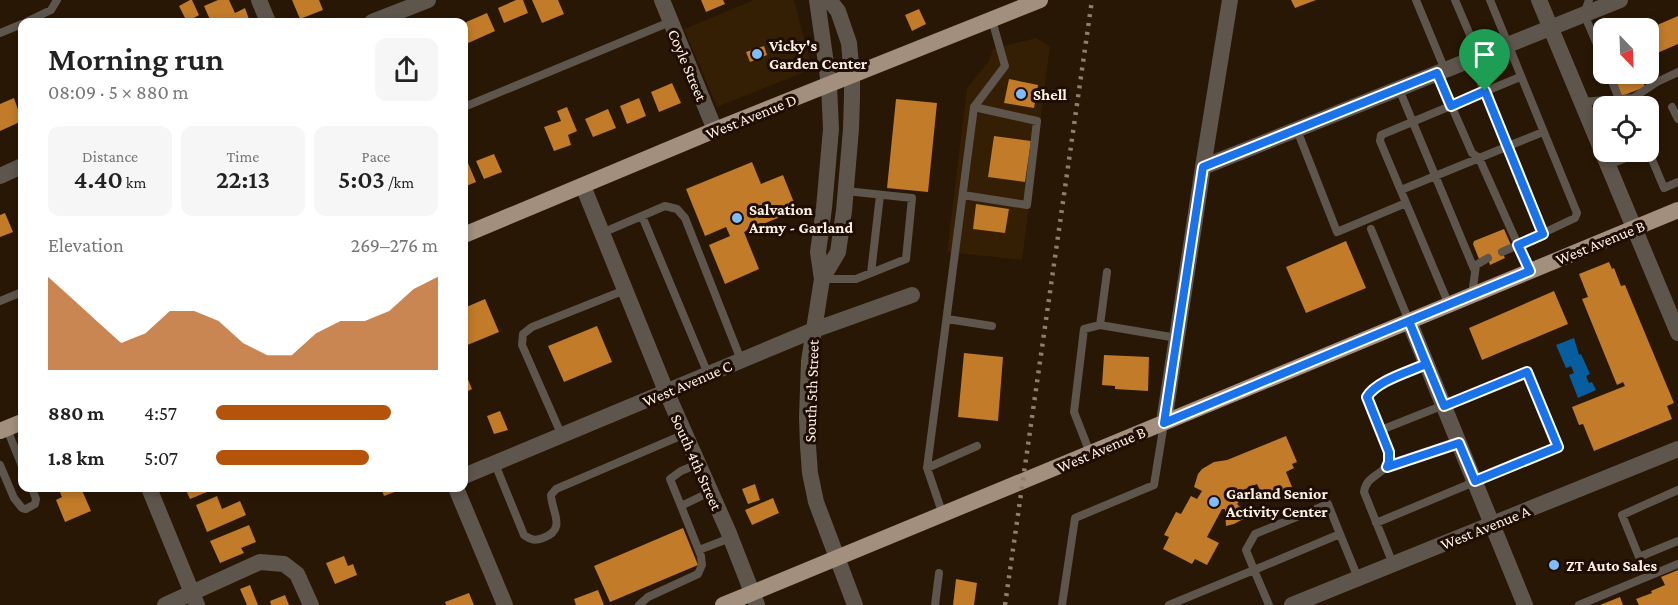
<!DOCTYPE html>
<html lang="en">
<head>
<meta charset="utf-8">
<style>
	body { margin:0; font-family:"Crimson Pro",serif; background:#f6f6f6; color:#222; height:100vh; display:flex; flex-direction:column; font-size:22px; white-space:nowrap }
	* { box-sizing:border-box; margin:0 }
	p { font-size:20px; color:#767676 }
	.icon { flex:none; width:33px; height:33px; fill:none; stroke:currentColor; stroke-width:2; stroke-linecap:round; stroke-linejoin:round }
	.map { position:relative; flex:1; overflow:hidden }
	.side { position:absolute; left:18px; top:18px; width:450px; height:474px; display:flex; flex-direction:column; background:#fff; border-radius:12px; box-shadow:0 3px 9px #0003 }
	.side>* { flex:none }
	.needle { width:39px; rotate:157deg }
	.buttons { position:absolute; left:1593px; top:18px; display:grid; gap:12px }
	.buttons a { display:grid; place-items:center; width:66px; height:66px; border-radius:12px; background:#fff; box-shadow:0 3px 9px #0003; font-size:30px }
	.pin { position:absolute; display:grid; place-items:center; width:51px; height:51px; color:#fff; margin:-62px -26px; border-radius:50% 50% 50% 0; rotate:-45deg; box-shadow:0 0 6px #0007 }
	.pin .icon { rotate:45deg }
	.round { display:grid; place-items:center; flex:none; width:63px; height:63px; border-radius:12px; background:#f6f6f6 }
	.headline { display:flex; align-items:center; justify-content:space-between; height:102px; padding:0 30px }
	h1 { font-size:33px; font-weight:600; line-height:45px }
	.metrics { display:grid; grid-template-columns:repeat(3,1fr); gap:9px; height:102px; padding:6px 30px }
	.metrics div { display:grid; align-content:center; border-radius:12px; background:#f6f6f6; text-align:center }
	.metrics b { font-size:26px; font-weight:600 }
	.metrics small { font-size:16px; font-weight:400 }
	.metrics p { font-size:16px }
	.chart { height:168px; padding:12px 30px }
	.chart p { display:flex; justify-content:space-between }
	.chart svg { width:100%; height:108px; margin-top:6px; fill:#b45309; opacity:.7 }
	ul { padding:0 30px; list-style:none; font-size:20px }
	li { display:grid; grid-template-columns:96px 72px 1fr; align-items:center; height:45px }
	li i { height:15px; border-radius:8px; background:#b45309 }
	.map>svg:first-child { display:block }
</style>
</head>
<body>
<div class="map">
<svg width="1678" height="605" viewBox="0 0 1678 605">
	<rect width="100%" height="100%" fill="#281704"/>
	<path fill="#341e04" d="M754 0H794L812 69 717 107 684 29Z
		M1036 38 1050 46 1022 260 947 252 967 88 989 61 993 49Z"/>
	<path fill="#065e9f" d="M1574 338 1579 355 1581 354 1590 374 1586 376 1589 383 1592 382 1596 390 1578 398 1569 375 1574 373 1571 366 1566 368 1556 345Z"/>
	<path fill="#c17b29" d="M190 0H192L199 15 187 22 179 6Z
		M218 0H229L235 13 245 8 250 22H211L204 6Z
		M292 0H319L323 10 300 19Z
		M516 0H523L528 13 504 23 498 8Z
		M532 0H558L564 14 542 23Z
		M701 0H723L725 4 706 12Z
		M1291 0H1316L1295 8Z
		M919 9 926 24 912 31 905 15Z
		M487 13 495 31 466 44 464 38V23Z
		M1678 16V44L1648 57V29Z
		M764 46 767 55 750 62 746 52Z
		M1613 74H1640L1645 87 1622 96Z
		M1009 79 1038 85 1034 108 1004 103Z
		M672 83 681 103 659 112 651 92Z
		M14 98 22 121 0 131V104Z
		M639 98 646 116 627 124 620 106Z
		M896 99 937 103 928 192 887 188Z
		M567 107 577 131 568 135 571 145 554 151 544 127 561 121 557 111Z
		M608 109 616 128 593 137 585 119Z
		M994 136 1031 141 1025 182 988 177Z
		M494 154 502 172 484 179 476 161Z
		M752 162 761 184 783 175 797 210 744 232 759 269 725 284 709 245 730 236 726 227 705 236 686 189Z
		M468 163 476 182 464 187V165Z
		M976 204 1009 209 1005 233 973 229Z
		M5 213 13 232 0 237V215Z
		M1504 229 1511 245 1501 250 1505 258 1490 265 1487 256 1479 259 1473 244 1474 241Z
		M1346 241 1366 288 1306 313 1286 267Z
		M1609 262 1612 269 1614 268 1621 286 1625 285 1674 403 1667 406 1672 419 1594 451 1583 424 1579 425 1572 407 1625 386 1623 382 1617 385 1582 299 1588 297 1579 274Z
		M1554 291 1568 324 1482 360 1469 328Z
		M485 299 499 332 465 346 464 343V308Z
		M597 326 612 362 564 382 548 346Z
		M964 353 1003 357 998 421 958 417Z
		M1104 355 1149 357 1148 391 1115 389V386L1102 385Z
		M464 370 472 389 464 393Z
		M500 411 508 430 494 434 487 416Z
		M1286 436 1297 462 1292 464 1294 468 1286 472 1292 487 1264 499 1257 484 1243 490 1241 499 1237 504 1249 516 1234 524 1226 526 1225 509H1222L1207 537 1219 543 1207 565 1195 559 1192 564 1163 549 1169 537 1164 535 1176 512 1181 514 1191 496 1197 499 1202 491 1194 487 1198 474 1202 469 1214 462 1227 460Z
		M755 484 760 500 748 504 742 489Z
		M58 488H81L91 511 65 522 56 500 62 497Z
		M185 488H211L212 490 190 499Z
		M381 488H405L384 496Z
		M217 496 222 509 240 501 246 515 207 532 196 505Z
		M773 498 779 513 752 525 745 510Z
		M249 525 256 542 241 548 244 553 220 563 210 541Z
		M683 528 698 565 610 602 594 566Z
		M344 556 348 566 353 564 357 575 335 584 326 563Z
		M1678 570V605H1639L1636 599 1652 593 1651 591 1665 585 1661 577Z
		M956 579 977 583 974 605H953Z
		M250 585 258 605H247L240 589Z
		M598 590 604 605H576L574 599Z
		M469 593 474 605H446L445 602Z
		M285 595 289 605H271L270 601Z
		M1620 597 1623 605H1600Z"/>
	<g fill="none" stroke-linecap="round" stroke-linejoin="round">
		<path stroke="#5e554c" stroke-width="8" d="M1416 0 1445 70
			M1455 0 1479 56
			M1589 0 1584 14 1604 61
			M26 22 51 10 57 0
			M0 33 22 24
			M1471 59 1543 234
			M1437 73 1472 153 1479 158 1518 245 1575 218 1577 213 1490 0
			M1609 74 1619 99
			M1399 89 1474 269
			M1581 102 1633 98 1657 82 1678 72
			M464 107 670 22
			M1672 107 1678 119
			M1297 130 1337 232 1406 203
			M1648 150 1664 188 1678 182
			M1608 165 1641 152
			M1401 190 1543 132
			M963 195 1027 205 1037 121 974 107
			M642 216 708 374
			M1371 229 1409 321
			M602 233 665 206 677 209 685 218 741 360
			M1502 252 1518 245 1530 271
			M871 273 880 195
			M822 279H856L906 259 912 198 846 191
			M1472 295 1476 265 1488 258
			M0 301 22 292
			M1449 305 1380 141 1381 135 1520 77
			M947 319 992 326
			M1100 325 1107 272
			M7 429 22 466
			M562 436 522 345 523 334 532 327 625 290
			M1090 453 1074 412 1084 329 1100 325 1177 338
			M495 464 524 535C531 540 535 541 543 538 567 529 552 513 551 495L556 489 685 434
			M0 465 14 498 22 508 26 509 35 504 36 499 32 488
			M1387 467 1459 443
			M927 468 977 446
			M1678 490 1622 515 1639 557 1678 541
			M681 506 670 479 681 471 698 464
			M943 515 927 468 974 107 1005 66 992 20
			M1376 523 1558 447 1527 372 1381 430
			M699 550 730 538
			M1393 564 1364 492C1366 478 1376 477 1385 468 1397 457 1373 411 1367 397 1377 381 1409 372 1427 364
			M639 605 648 597 698 574 702 565 701 556 681 506 710 492
			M935 605 939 573
			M1062 605 1075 518 1154 485 1164 423
			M1169 605 1254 570 1246 550 1255 534 1328 504 1340 534
			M1269 605 1254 570 1340 534 1358 578
			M1579 605 1678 564"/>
		<path stroke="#5e554c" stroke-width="16" d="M259 0 268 22
			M662 0 715 130
			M372 22 428 0
			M1203 167 1620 0
			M0 176 22 166
			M583 186 666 391 728 531 757 605
			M1409 321 1525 605
			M1164 422 1203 167 1230 0
			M464 476 814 330 912 295
			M149 488 197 605
			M456 488 505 605
			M165 605 260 562 284 564 297 574 311 605"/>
		<path stroke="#5e554c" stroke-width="16" d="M817 0 829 85 831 129 824 208 818 252 822 279 809 361 807 417 808 446 810 473 816 502 855 605
			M1539 0 1678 333
			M822 279 838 252 844 211 851 129 852 97V76L849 43 838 11 829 0
			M1292 605 1678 449"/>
		<path stroke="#a28f7d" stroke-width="16" d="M464 235 715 130 1040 0
			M0 431 22 422
			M723 605 1678 210"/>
		<path stroke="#8d7f6f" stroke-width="4.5" stroke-dasharray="3 6" stroke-linecap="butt" d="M1005 605 1092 0"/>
	</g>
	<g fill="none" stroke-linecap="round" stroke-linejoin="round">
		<defs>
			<path id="route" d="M1485 91 1451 106 1437 73 1203 167 1164 423 1409 321 1444 406 1527 372 1558 447 1475 481 1459 443 1387 467 1389 462V452L1367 397C1376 381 1409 372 1426 364L1409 321 1530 271 1518 245 1543 234 1485 91"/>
		</defs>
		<use href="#route" stroke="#fff" stroke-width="12"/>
		<use href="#route" stroke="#1a73e8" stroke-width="8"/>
	</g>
	<g fill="#7fbdfa" stroke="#1e0d00" stroke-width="2">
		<circle cx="757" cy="54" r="6"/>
		<circle cx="1021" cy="94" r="6"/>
		<circle cx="737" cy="218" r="6"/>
		<circle cx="1214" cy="502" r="6"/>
		<circle cx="1554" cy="565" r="6"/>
	</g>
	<g text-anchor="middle" stroke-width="6" stroke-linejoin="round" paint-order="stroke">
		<g font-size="16" font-weight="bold" fill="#fdf1e5" stroke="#1e0d00" text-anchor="start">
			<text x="769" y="51">Vicky's<tspan x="769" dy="18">Garden Center</tspan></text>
			<text x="1033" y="100">Shell</text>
			<text x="749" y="215">Salvation<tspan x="749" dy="18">Army - Garland</tspan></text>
			<text x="1226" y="499">Garland Senior<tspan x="1226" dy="18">Activity Center</tspan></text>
			<text x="1566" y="571">ZT Auto Sales</text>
		</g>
		<g font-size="16" fill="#fdf1e5" stroke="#1e0d00">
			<text transform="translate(688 65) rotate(67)" y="6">Coyle Street</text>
			<text transform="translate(751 116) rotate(-22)" y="6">West Avenue D</text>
			<text transform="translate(1600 242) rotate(-22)" y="6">West Avenue B</text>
			<text transform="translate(687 383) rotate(-23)" y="6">West Avenue C</text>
			<text transform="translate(811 391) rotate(-88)" y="6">South 5th Street</text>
			<text transform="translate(1101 449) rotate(-23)" y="6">West Avenue B</text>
			<text transform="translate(697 462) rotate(66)" y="6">South 4th Street</text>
			<text transform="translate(1485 527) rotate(-22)" y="6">West Avenue A</text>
		</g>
	</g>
</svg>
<div class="buttons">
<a><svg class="needle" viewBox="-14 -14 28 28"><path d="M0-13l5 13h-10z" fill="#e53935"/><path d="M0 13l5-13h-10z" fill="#767676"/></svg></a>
<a><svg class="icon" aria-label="locate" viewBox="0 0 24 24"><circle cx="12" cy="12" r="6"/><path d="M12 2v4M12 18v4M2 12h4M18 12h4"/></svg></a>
</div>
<div class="pin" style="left:1485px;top:91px;background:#1e9e55"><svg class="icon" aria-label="arrive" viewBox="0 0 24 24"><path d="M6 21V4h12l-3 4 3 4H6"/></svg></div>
<section class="side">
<div class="headline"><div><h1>Morning run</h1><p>08:09 · 5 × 880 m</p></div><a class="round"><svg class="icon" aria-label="share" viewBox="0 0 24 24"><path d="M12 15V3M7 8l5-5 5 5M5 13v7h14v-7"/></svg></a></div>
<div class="metrics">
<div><p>Distance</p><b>4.40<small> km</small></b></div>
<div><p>Time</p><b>22:13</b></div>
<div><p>Pace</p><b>5:03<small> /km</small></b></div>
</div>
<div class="chart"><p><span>Elevation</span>269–276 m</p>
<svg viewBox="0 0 160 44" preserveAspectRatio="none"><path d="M0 44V6L10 15L20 24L30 33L40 29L50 20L60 20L70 24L80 33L90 38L100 38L110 29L120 24L130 24L140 20L150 11L160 6V44z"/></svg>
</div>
<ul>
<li><b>880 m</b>4:57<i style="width:79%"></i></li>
<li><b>1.8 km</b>5:07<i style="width:69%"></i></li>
</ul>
</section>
</div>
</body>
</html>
